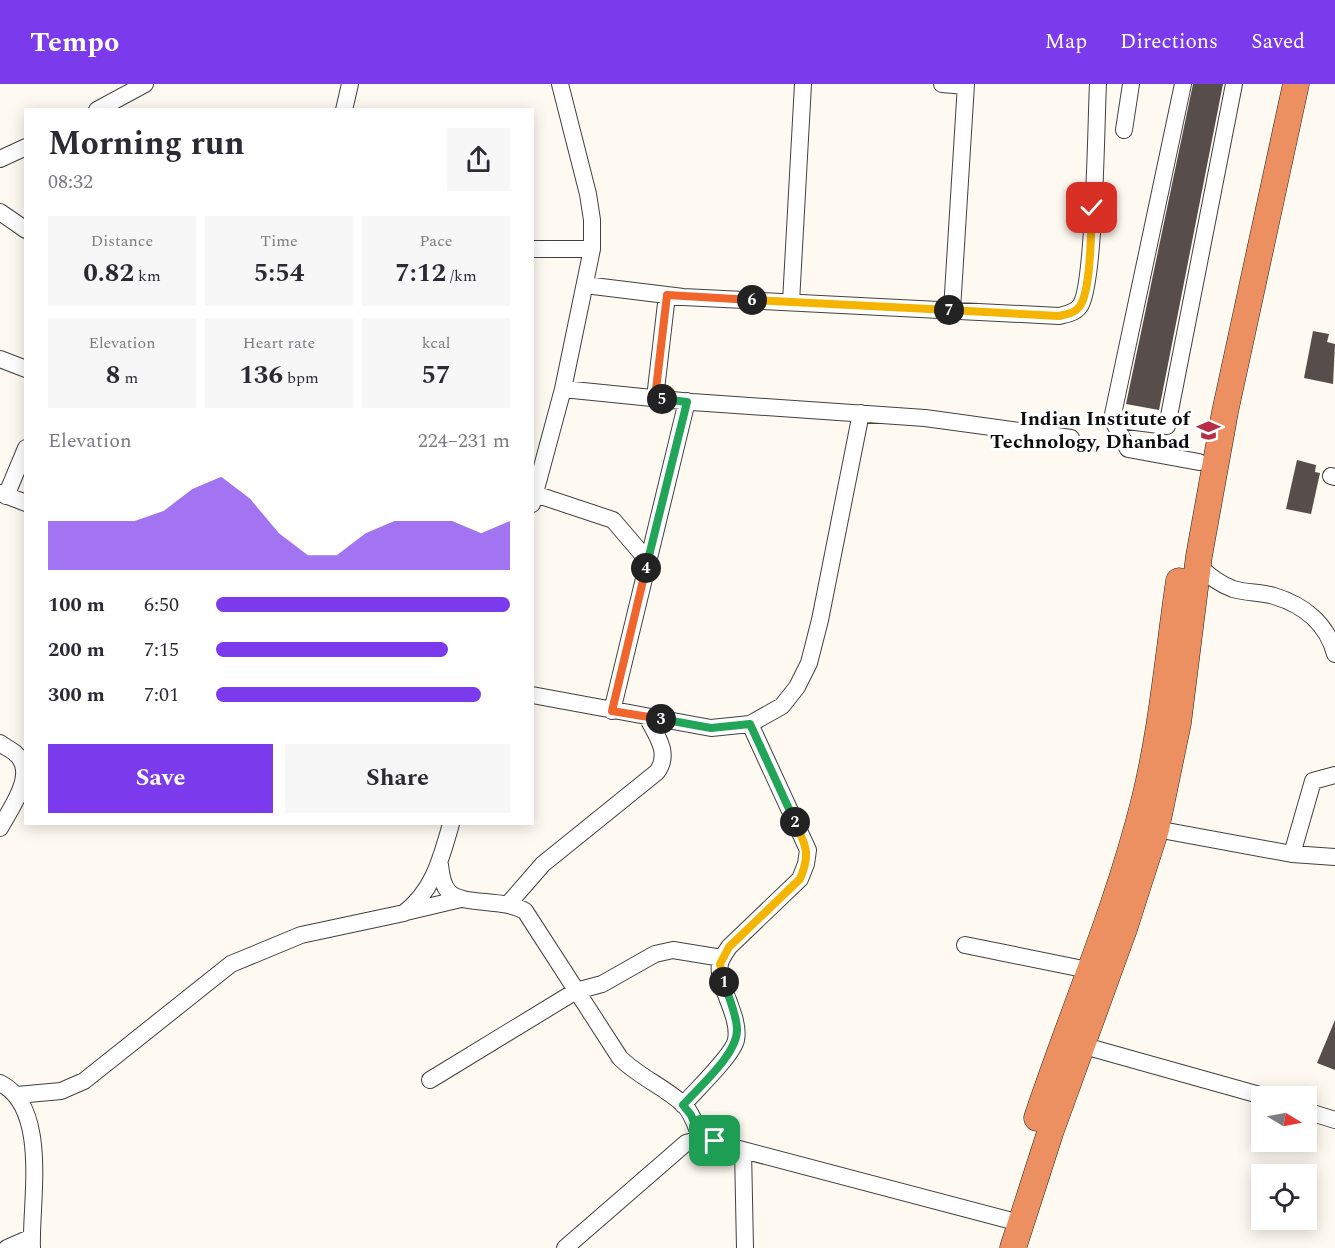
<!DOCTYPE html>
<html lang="en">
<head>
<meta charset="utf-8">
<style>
	body { margin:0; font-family:Spectral,serif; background:#f7f7f7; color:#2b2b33; height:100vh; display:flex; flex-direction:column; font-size:22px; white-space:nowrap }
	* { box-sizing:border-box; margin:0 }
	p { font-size:20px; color:#7c7c81 }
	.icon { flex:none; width:33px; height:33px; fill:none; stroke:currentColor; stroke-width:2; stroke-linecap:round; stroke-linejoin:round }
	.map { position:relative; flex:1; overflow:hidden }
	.drawer { position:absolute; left:24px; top:24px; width:510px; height:717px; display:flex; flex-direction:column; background:#fff; border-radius:0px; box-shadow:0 3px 15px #0003 }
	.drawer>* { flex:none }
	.needle { width:39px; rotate:100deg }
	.controls { position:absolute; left:1251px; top:1002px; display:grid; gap:12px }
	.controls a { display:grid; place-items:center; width:66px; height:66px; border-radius:0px; background:#fff; box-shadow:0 3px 15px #0003; font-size:30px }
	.pin { position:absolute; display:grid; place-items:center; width:51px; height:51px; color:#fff; margin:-26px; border-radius:12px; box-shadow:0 3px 9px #0006 }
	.km { position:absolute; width:30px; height:30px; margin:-15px; border-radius:50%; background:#222; color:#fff; font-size:16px; line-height:30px; text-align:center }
	.round { display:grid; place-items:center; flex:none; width:63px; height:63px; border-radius:0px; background:#f7f7f7 }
	.head { display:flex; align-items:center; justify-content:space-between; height:102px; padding:0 24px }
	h1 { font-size:33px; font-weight:700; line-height:45px }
	.metrics { display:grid; grid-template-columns:repeat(3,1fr); gap:9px; height:102px; padding:6px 24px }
	.metrics div { display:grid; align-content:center; border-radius:0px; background:#f7f7f7; text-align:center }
	.metrics b { font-size:26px; font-weight:700 }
	.metrics small { font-size:16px; font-weight:400 }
	.metrics p { font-size:16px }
	.chart { height:168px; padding:12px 24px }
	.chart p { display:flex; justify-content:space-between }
	.chart svg { width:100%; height:108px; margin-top:6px; fill:#7c3aed; opacity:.7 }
	.primary-button { display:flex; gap:12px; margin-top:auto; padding:12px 24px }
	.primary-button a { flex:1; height:69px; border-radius:0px; background:#7c3aed; color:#fff; font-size:24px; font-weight:700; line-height:69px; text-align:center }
	.primary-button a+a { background:#f7f7f7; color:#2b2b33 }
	ul { padding:0 24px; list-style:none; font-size:20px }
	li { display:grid; grid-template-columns:96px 72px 1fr; align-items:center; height:45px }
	li i { height:15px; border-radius:8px; background:#7c3aed }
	header { display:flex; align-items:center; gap:36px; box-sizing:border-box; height:84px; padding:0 30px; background:#7c3aed; color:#fff }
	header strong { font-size:28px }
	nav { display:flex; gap:33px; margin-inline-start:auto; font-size:21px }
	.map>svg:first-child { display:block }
</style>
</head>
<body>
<header>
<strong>Tempo</strong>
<nav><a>Map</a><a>Directions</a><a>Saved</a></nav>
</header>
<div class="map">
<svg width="1335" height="1164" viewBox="0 0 1335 1164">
	<rect width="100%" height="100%" fill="#fefaf1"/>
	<path fill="#574e4b" d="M1193 0H1223L1159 326 1126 320Z
		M1313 247 1329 250 1327 258 1335 260 1333 300 1304 294Z
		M1297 376 1316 381 1315 388 1320 389 1311 430 1286 425Z
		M1335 936V986L1317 979Z"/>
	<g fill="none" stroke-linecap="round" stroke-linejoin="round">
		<defs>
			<path id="minor" d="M942 0 966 2
				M1183 0 1112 335 1167 342 1234 0
				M97 26 145 0
				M344 26 350 0
				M1124 46 1131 0
				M0 75 26 63
				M0 128 26 146
				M532 165H592
				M585 201 683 213 1059 232C1067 230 1075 229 1080 222 1095 202 1096 35 1098 0
				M791 218 803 0
				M952 226 966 0
				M0 275 26 285
				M563 305 692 318 925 334 1071 354
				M655 314 667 211
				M1112 335 1128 365 1199 378
				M1331 392 1335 393
				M0 409 26 419
				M535 410 613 436 648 477
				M6 412 26 364
				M532 420 563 305 592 165V136L588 110 560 0
				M1198 482C1209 491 1219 500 1233 505 1246 509 1261 508 1274 512 1304 521 1327 540 1335 570
				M532 611 711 644 750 640 782 622 797 603 809 579 820 536 861 329
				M612 627 687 317
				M0 659C5 663 12 666 16 670 38 689 10 725 0 744
				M1156 745 1292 770 1335 773
				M1292 770 1313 697 1335 691
				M440 781C441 790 442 801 449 808 462 822 503 814 525 827L620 974C639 993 665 1003 684 1021 693 1030 696 1043 701 1055
				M509 819 543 780 657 688C671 669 656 651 647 633
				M406 828 461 815
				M965 861 1088 886
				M1081 961 1263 1012
				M430 996 576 907 602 900 655 870 673 866 722 874
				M0 999C50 1024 30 1119 32 1164
				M17 1011 61 1007 84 997 231 880 301 851 404 829C434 806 441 774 451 740
				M683 1021C695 1007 733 971 736 956 741 932 716 901 720 880 721 874 726 868 729 863L800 795 806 780 808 766 750 640
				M1306 1027 1335 1036
				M743 1066 745 1164
				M7 1164 32 1153
				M565 1164 686 1059 701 1055 1020 1139"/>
			<path id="highway" d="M1037 1034C1072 929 1117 826 1144 718 1162 646 1168 571 1179 497
				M1013 1164 1050 1049 1124 845 1156 745 1178 639 1199 472 1225 328 1296 0"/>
		</defs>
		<use href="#minor" stroke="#414141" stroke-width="18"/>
		<use href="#highway" stroke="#1f1f1f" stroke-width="27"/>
		<use href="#minor" stroke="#fff" stroke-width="16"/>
		<use href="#highway" stroke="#ec9061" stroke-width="26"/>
	</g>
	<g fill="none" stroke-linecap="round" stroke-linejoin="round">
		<defs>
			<path id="split-1" d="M715 1057 701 1055 691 1031 683 1021C699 1003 739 969 737 944 736 929 728 912 724 898"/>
			<path id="split-2" d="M724 898 720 880 729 863 800 795C811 769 806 762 795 738"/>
			<path id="split-3" d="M661 635 711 644 750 640 795 738"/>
			<path id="split-4" d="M646 484 612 627 661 635"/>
			<path id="split-5" d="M646 484 687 318 662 315"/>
			<path id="split-6" d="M662 315 655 314 667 211 752 216"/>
			<path id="split-7" d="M752 216 949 226"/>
			<path id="split-8" d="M949 226 1059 232C1067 230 1075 229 1080 222 1091 206 1091 145 1092 124"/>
		</defs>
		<use href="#split-1" stroke="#fff" stroke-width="12"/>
		<use href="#split-2" stroke="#fff" stroke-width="12"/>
		<use href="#split-3" stroke="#fff" stroke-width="12"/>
		<use href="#split-4" stroke="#fff" stroke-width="12"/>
		<use href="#split-5" stroke="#fff" stroke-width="12"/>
		<use href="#split-6" stroke="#fff" stroke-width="12"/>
		<use href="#split-7" stroke="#fff" stroke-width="12"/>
		<use href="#split-8" stroke="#fff" stroke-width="12"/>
		<use href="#split-1" stroke="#22a559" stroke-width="8"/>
		<use href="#split-2" stroke="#f5b400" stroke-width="8"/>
		<use href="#split-3" stroke="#22a559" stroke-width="8"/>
		<use href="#split-4" stroke="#f0652b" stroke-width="8"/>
		<use href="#split-5" stroke="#22a559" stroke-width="8"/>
		<use href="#split-6" stroke="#f0652b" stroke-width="8"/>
		<use href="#split-7" stroke="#f5b400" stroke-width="8"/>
		<use href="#split-8" stroke="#f5b400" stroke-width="8"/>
	</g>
	<defs>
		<symbol id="university-bare" viewBox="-9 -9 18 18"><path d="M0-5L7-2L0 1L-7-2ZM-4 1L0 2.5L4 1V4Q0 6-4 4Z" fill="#b72e45" stroke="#fff" stroke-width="2.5" paint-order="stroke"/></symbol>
	</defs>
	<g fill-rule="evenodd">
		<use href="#university-bare" x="1192" y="330" width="33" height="33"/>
	</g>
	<g text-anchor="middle" stroke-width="6" stroke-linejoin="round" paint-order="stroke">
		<g font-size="20" font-weight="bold" fill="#0e0e0e" stroke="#fff" text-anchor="end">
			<text x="1190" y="341">Indian Institute of<tspan x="1190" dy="23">Technology, Dhanbad</tspan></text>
		</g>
	</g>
</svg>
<div class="controls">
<a><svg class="needle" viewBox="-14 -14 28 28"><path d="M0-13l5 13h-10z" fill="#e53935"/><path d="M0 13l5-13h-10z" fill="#7c7c81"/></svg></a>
<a><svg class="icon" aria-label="locate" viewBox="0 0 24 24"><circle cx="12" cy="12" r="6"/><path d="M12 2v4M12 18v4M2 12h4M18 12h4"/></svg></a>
</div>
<div class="pin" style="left:715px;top:1057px;background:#1e9e55"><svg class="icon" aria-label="arrive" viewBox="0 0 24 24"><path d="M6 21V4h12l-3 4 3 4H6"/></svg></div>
<div class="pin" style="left:1092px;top:124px;background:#d93025"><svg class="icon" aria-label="check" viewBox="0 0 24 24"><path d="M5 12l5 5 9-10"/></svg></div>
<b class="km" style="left:724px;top:898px">1</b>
<b class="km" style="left:795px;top:738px">2</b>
<b class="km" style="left:661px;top:635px">3</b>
<b class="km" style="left:646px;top:484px">4</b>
<b class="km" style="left:662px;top:315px">5</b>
<b class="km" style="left:752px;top:216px">6</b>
<b class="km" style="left:949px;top:226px">7</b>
<section class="drawer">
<div class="head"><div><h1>Morning run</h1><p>08:32</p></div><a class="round"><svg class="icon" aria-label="share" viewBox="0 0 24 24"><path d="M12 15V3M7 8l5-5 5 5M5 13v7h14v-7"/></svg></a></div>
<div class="metrics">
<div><p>Distance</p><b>0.82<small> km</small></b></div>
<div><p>Time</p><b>5:54</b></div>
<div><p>Pace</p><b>7:12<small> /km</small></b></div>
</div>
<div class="metrics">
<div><p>Elevation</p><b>8<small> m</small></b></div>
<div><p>Heart rate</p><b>136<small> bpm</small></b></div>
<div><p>kcal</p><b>57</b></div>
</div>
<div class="chart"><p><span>Elevation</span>224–231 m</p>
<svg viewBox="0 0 160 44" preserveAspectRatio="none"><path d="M0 44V24L10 24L20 24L30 24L40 20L50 11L60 6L70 15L80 29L90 38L100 38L110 29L120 24L130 24L140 24L150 29L160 24V44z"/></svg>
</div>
<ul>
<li><b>100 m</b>6:50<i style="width:100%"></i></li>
<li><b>200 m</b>7:15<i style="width:79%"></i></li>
<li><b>300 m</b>7:01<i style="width:90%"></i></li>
</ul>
<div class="primary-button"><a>Save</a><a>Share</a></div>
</section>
</div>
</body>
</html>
